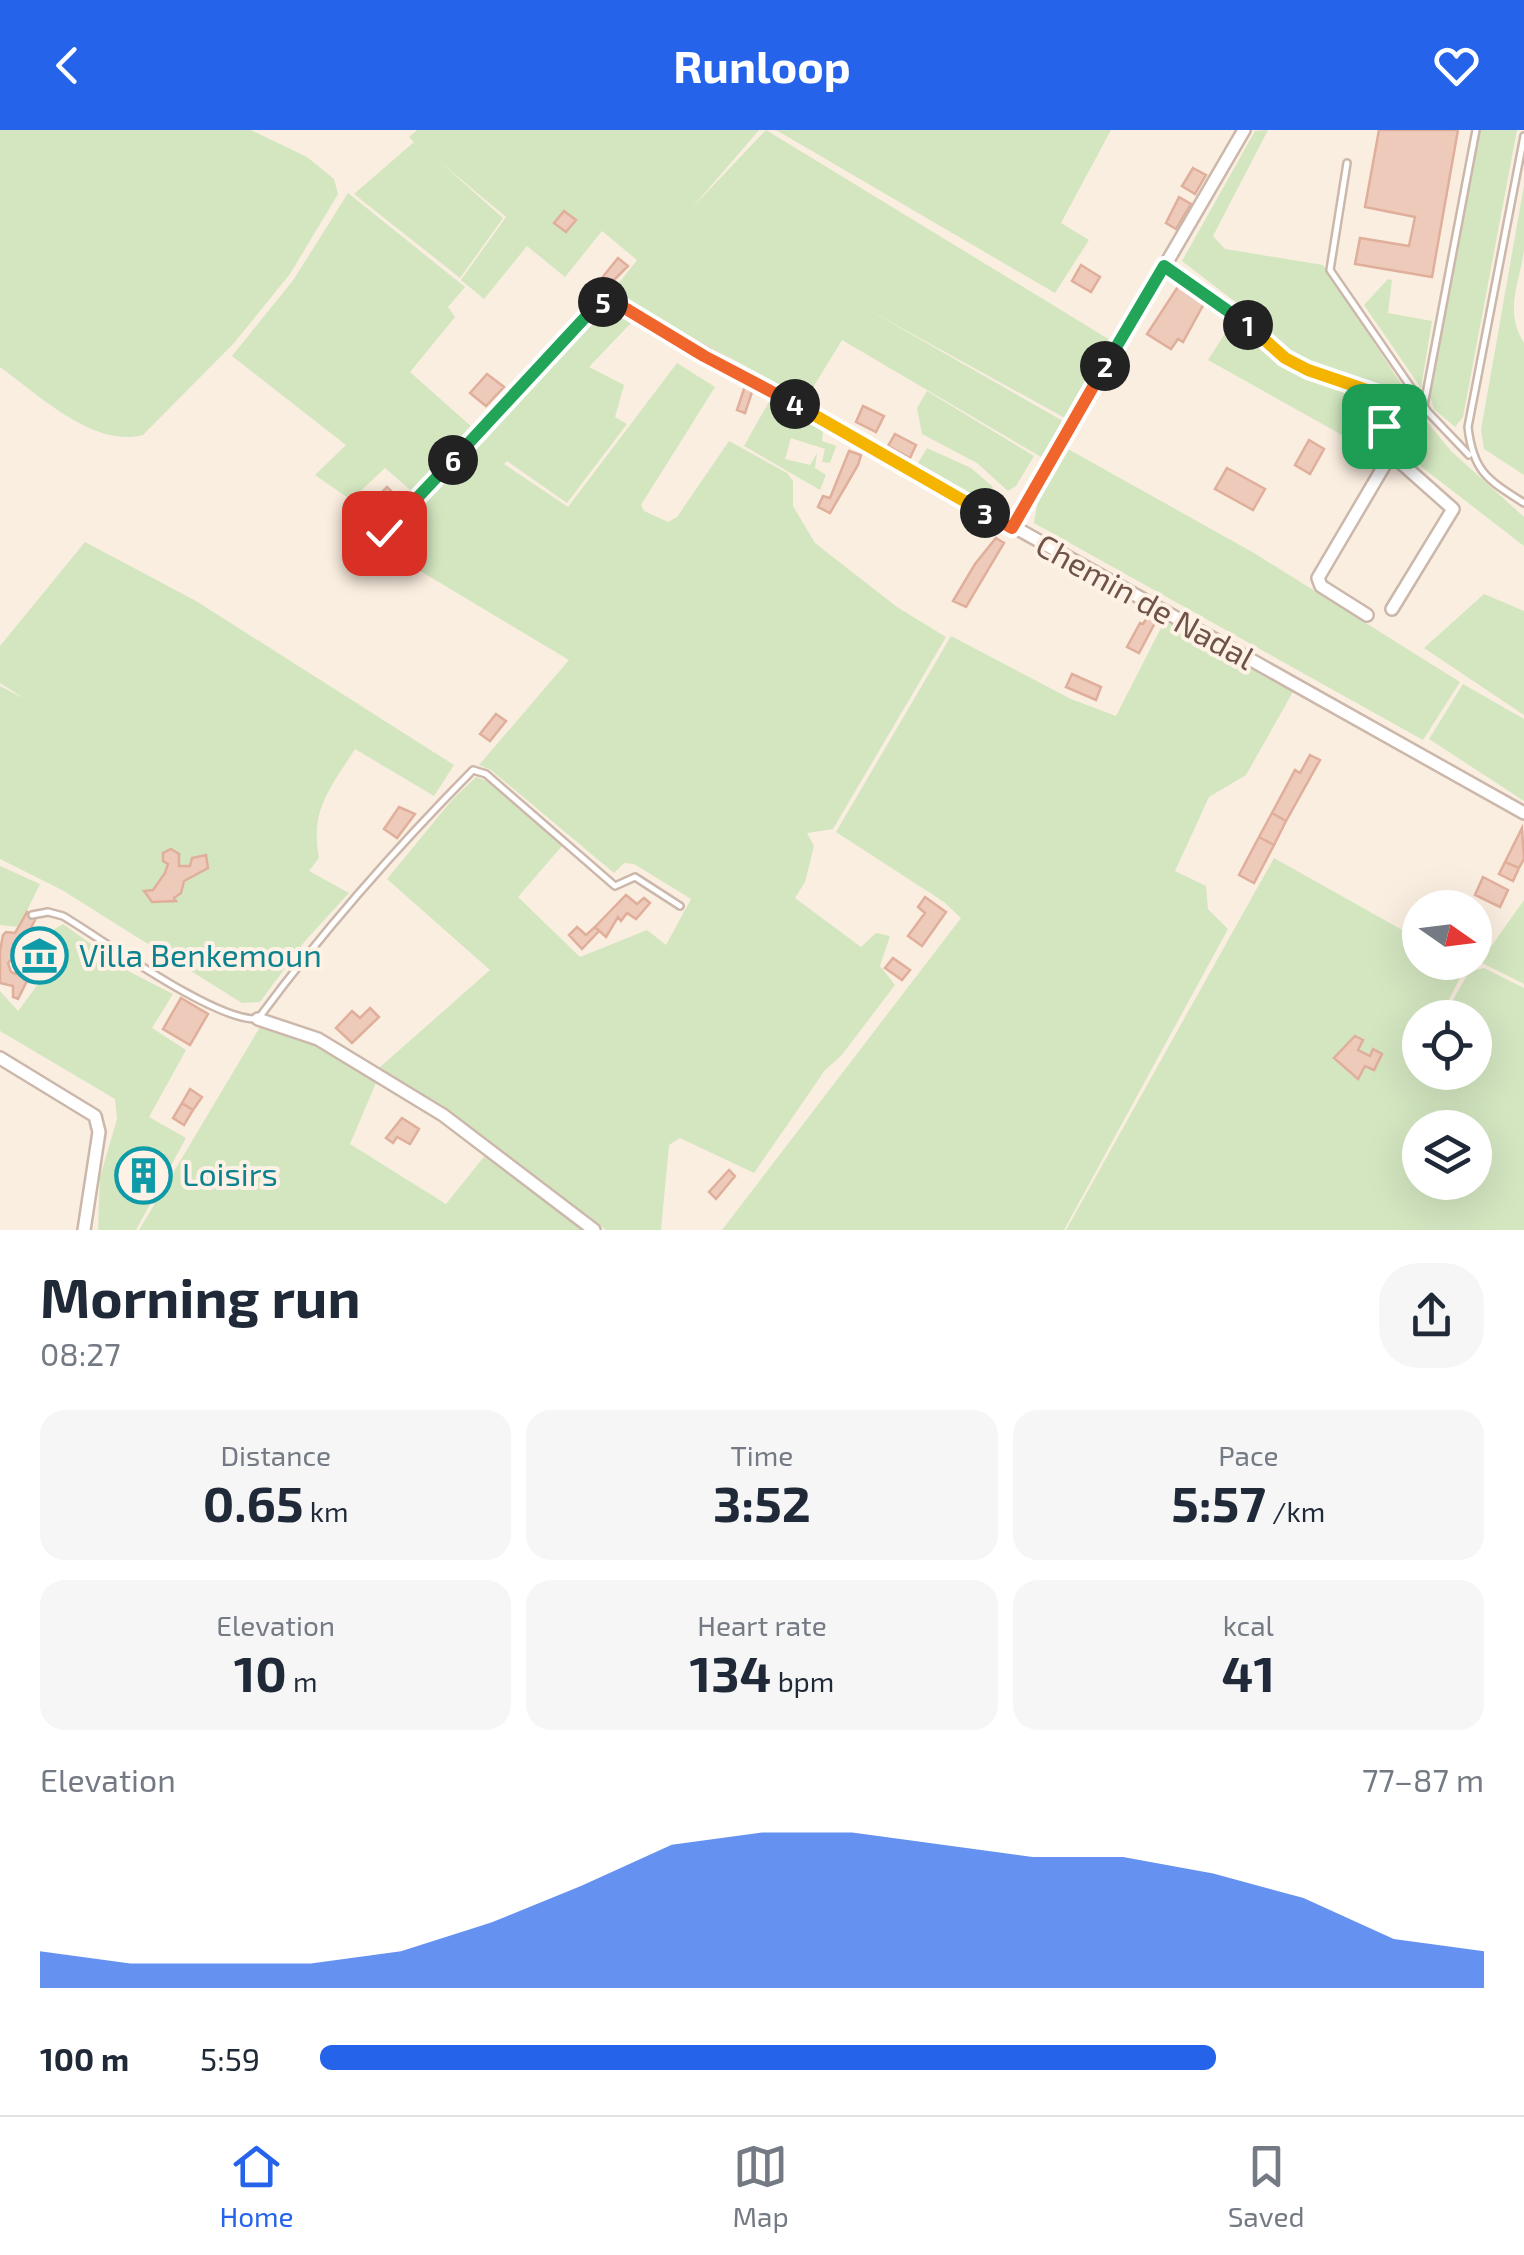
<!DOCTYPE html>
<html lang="en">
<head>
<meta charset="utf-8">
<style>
	body { margin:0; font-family:"Exo 2",sans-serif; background:#f6f6f7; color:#1f2937; height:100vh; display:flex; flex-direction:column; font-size:38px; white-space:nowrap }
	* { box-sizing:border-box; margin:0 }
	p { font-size:32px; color:#747a83 }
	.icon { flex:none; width:55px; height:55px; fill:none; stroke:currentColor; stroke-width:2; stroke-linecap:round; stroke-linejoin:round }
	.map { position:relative; height:1100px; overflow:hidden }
	.panel { display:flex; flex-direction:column; background:#fff; flex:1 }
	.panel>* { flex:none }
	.needle { width:65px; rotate:104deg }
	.tools { position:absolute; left:1402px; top:760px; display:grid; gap:20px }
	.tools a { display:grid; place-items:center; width:90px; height:90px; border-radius:50%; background:#fff; box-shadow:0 10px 40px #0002; font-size:50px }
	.pin { position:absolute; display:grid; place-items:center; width:85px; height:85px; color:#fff; margin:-42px; border-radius:20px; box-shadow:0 5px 15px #0006 }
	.km { position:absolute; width:50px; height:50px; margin:-25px; border-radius:50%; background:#222; color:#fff; font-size:28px; line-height:50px; text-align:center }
	.round { display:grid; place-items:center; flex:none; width:105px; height:105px; border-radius:40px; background:#f6f6f7 }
	.headline { display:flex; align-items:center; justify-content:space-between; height:170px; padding:0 40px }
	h1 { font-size:55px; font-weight:700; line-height:75px }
	.figures { display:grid; grid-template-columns:repeat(3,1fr); gap:15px; height:170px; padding:10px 40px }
	.figures div { display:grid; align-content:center; border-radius:25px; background:#f6f6f7; text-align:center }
	.figures b { font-size:50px; font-weight:700 }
	.figures small { font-size:28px; font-weight:400 }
	.figures p { font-size:28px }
	.chart { height:280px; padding:20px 40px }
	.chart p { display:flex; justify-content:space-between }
	.chart svg { width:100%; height:180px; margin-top:10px; fill:#2563eb; opacity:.7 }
	ul { padding:0 40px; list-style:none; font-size:32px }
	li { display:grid; grid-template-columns:160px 120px 1fr; align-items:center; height:75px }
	li i { height:25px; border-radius:12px; background:#2563eb }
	header { display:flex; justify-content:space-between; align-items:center; height:130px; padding:0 40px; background:#2563eb; color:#fff; font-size:45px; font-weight:700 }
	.dock { display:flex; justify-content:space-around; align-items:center; height:140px; border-top:2px solid #e0e1e3; background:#fff; font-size:28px; color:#747a83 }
	.dock a { display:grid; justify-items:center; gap:5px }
	.dock .current { color:#2563eb }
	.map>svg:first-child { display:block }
</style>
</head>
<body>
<header><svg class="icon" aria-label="back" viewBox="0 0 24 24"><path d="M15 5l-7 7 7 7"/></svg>Runloop<svg class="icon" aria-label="heart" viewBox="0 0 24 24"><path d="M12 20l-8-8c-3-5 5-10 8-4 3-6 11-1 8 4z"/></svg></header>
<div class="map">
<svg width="1524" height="1100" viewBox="0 0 1524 1100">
	<rect width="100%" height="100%" fill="#faeee0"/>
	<path fill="#d3e6c0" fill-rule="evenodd" d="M0 0H251L307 27 334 49 338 64 290 144 234 213 143 305C93 318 39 265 0 237Z
		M417 0H759L691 79 766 0 1110 210 1065 288 867 179 1063 291 1041 327 842 210 806 269 611 163 637 130 602 101 565 147 527 116 484 169 461 150 506 87 439 31 503 88 460 148 354 64 414 12 409 7Z
		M776 0H1111L1061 93 1089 110 1055 163Z
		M1268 0 1213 106 1225 119 1323 135 1409 266 1311 235 1296 226 1242 177 1182 131 1255 1Z
		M1480 0H1517L1463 287 1455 297 1434 279 1430 266Z
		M1524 55C1524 76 1524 99 1524 120 1519 155 1504 181 1524 213V345L1484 319 1481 300Z
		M348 63 465 157 448 177 455 187 410 242 473 298 415 364 385 338 351 370 315 345 346 315 232 226 294 149Z
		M1388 149 1392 150 1388 183 1432 191 1421 258 1364 175Z
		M601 178 619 181 632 192 589 237 624 255 615 287 627 294 567 373 507 331 504 334 568 377 677 233 715 257 641 375 644 381 668 392 677 387 729 311 787 343 793 351V376L815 413 897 477 946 507 833 699 807 703 814 716 805 752 795 768 861 817 876 803 890 806 880 836 895 855 841 926 825 940 754 1043 680 1008 669 1015 661 1100H606L442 975 379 938 490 840 387 749 452 670 476 647 490 652 562 716 518 767 580 827 647 800 666 815 691 769 634 734 624 733 614 743 491 640 479 635 569 530 417 439 382 412Z
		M1235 188 1288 236 1398 275 1378 289 1367 319 1208 230Z
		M927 261 1034 326 1016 356 1008 361 977 333 922 304 917 278Z
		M770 270 823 300 822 311 836 316 830 333 822 332 825 319 791 308 785 329 810 335 817 323 815 338 826 345 820 360 744 316Z
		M1411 285 1422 286 1451 321 1524 387V416L1388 311 1392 297Z
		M927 318 971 338 992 356 999 378 1013 385 1009 394 915 338Z
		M1068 319 1254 423 1460 552 1423 610 1034 393 1038 370Z
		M85 412 196 471 454 635 434 666 355 619C330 659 310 679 319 728L309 741 349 763 305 811 260 872 242 873 62 760 0 729V556L25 569 0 553V516Z
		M1484 464 1524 481V585L1424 518Z
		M1165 490 1294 560 1246 645 1209 667 1175 741 1206 756 1208 779 1228 799 1064 1100H722L961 788 944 772 836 702 951 506 1071 569 1116 586Z
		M1463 554 1524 589V671L1429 609Z
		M1274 728 1420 810V832L1467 834 1440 887 1420 888V942H1475V888L1443 887 1469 842 1484 838 1524 858V1100H1066ZM1420 998H1475V1052H1420Z
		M0 736 40 754 19 797 0 795Z
		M1524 770V854L1480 832Z
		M63 794 130 842 173 864 152 898 186 920 149 987 186 1008 136 1100H98L100 1047 117 989 115 969 0 901V861L18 881 44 846H54L59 840 50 802Z
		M260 897C300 895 346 929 376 953L350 1014 446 1074 487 1023 587 1100H139Z"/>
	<path fill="#eecaba" stroke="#e0af9b" stroke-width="2.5" fill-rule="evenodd" d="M1379 0H1458L1432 147 1355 134 1360 108 1409 116 1415 87 1365 77Z
		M1193 38 1206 45 1195 64 1182 56Z
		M1179 67 1191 74 1176 99 1166 93Z
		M564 81 576 90 566 102 554 93Z
		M618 128 628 136 604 160 597 154Z
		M1081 135 1100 147 1091 162 1072 151Z
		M1181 152 1207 168 1183 212 1178 209 1171 219 1147 204Z
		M487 244 504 257 486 276 470 263Z
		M745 256 753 259 745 283 737 280Z
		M863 276 884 286 876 302 856 292Z
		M895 304 916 315 910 328 888 316Z
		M1309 310 1324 319 1310 344 1295 335Z
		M849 321 861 325 858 335 830 383 818 377 823 366 830 368Z
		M1227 338 1265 359 1253 380 1215 359Z
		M387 357 398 368 384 382 373 371Z
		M996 408 1004 413 966 477 953 471 975 434Z
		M1150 483 1158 487 1139 523 1127 517 1140 493 1143 494Z
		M1072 544 1101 557 1096 570 1066 557Z
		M496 584 506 591 490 611 480 604Z
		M1310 625 1320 630 1286 691 1272 683 1295 640 1300 643Z
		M399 677 415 684 397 708 384 699Z
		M1272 683 1286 691 1274 715 1259 707Z
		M1522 698 1524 729 1519 738 1505 732Z
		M1259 707 1274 715 1254 753 1239 745Z
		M171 719 179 724V736H190L192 728 206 725 208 738 184 751 181 763 174 768 176 771 152 772 144 761 153 760 165 743 168 734 163 731V723Z
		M1505 732 1519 738 1513 751 1499 744Z
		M1483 747 1508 760 1500 777 1475 765Z
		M626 765 637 774 644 768 650 773 636 789 627 783 621 791 618 787 606 807 595 797Z
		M925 767 946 782 922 816 908 806 925 783 918 777Z
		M27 782 35 790 24 811 36 819 43 817 44 811 52 812 55 835 49 839 43 832 33 839 18 869 13 867V856L0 853V821L3 805 6 802 15 803ZM18 822 26 823 29 831 16 844 11 842 8 833Z
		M577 797 586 805 595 797 599 801 582 819 569 805Z
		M893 828 910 840 902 850 885 838Z
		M181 868 208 884 190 915 163 899Z
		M370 878 379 887 352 913 336 898 352 881 360 888Z
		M1355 906 1363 910 1358 920 1370 926 1373 919 1382 924 1374 940 1365 936 1358 949 1334 928Z
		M190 959 202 967 193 980 182 973Z
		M182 973 193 980 184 995 173 988Z
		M402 988 419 999 410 1014 397 1007 393 1013 386 1008Z
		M729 1040 735 1046 716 1069 709 1062Z"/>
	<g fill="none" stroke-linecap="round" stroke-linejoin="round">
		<defs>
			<path id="lane" d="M1524 6 1468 297C1473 342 1488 350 1524 373
				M1347 33 1330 140 1428 282 1469 325
				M1167 138 1234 183 1285 228 1307 240 1426 281
				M1424 275 1476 0
				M32 785 48 782 63 786C105 811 216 892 258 889 323 801 396 718 473 640L486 644 615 756 635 747 680 776"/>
			<path id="street" d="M1391 324 1453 379 1392 479
				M1012 398 1244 0
				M383 403 592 179 601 173 613 172 1524 683
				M1367 485 1321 456 1318 448 1391 324 1376 313 1384 296 1411 275
				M258 889 318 909 443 985 594 1100
				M0 928 95 986 99 1002 84 1100"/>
		</defs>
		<use href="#lane" stroke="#ccb7ab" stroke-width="10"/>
		<use href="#street" stroke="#ccb7ab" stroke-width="16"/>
		<use href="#lane" stroke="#fff" stroke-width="5"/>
		<use href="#street" stroke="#fff" stroke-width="11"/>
	</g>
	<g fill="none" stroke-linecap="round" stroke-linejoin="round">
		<defs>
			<path id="split-1" d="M1248 195 1285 228 1308 240 1411 275 1384 296"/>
			<path id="split-2" d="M1105 236 1164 136 1248 195"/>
			<path id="split-3" d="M985 383 1012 398 1105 236"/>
			<path id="split-4" d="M795 274 985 383"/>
			<path id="split-5" d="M603 172 623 177 704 226 795 274"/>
			<path id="split-6" d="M453 330 592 180 603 172"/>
			<path id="split-7" d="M384 403 453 330"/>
		</defs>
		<use href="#split-1" stroke="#fff" stroke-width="20"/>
		<use href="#split-2" stroke="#fff" stroke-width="20"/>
		<use href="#split-3" stroke="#fff" stroke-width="20"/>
		<use href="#split-4" stroke="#fff" stroke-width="20"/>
		<use href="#split-5" stroke="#fff" stroke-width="20"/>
		<use href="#split-6" stroke="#fff" stroke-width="20"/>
		<use href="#split-7" stroke="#fff" stroke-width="20"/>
		<use href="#split-1" stroke="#f5b400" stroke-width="12"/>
		<use href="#split-2" stroke="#22a559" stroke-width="12"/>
		<use href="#split-3" stroke="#f0652b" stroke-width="12"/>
		<use href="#split-4" stroke="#f5b400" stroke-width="12"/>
		<use href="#split-5" stroke="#f0652b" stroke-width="12"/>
		<use href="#split-6" stroke="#22a559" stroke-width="12"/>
		<use href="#split-7" stroke="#22a559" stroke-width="12"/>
	</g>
	<defs>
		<symbol id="museum-ring" viewBox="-11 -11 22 22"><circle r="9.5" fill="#fef2e6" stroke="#0f9aa8" stroke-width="1.5"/><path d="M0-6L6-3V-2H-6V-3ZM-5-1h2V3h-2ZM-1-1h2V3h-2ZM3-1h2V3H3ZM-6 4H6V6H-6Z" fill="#0f9aa8"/></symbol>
		<symbol id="building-ring" viewBox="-11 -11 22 22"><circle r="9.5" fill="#fef2e6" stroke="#0f9aa8" stroke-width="1.5"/><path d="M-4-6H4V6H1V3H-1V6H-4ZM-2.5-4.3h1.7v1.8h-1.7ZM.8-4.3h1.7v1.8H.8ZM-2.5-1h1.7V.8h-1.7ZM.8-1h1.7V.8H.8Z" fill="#0f9aa8"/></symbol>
	</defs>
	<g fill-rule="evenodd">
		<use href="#museum-ring" x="8" y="794" width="63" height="63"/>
		<use href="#building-ring" x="112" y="1014" width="63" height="63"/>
	</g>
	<g text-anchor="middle" stroke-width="8" stroke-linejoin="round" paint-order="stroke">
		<g font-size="32" fill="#6f5349" stroke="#fef2e6">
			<text transform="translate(1145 472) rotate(29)" y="11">Chemin de Nadal</text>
		</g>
		<g font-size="32" fill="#0d838f" stroke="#fef2e6" text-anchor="start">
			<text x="79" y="837">Villa Benkemoun</text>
			<text x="182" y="1056">Loisirs</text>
		</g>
	</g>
</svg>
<div class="tools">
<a><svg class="needle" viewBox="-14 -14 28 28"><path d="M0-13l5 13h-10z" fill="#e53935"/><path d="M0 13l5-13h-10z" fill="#747a83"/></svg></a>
<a><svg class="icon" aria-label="locate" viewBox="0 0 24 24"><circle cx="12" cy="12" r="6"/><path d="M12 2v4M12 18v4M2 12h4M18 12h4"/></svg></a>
<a><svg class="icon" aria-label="layers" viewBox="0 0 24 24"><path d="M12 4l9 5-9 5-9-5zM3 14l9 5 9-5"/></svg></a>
</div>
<div class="pin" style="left:1384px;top:296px;background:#1e9e55"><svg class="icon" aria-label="arrive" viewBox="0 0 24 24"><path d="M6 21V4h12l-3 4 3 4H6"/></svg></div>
<div class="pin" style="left:384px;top:403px;background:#d93025"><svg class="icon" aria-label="check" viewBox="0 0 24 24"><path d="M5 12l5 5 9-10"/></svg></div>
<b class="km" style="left:1248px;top:195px">1</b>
<b class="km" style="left:1105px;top:236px">2</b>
<b class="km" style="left:985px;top:383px">3</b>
<b class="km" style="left:795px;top:274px">4</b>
<b class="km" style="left:603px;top:172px">5</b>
<b class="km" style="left:453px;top:330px">6</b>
</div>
<section class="panel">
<div class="headline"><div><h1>Morning run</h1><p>08:27</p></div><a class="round"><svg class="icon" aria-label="share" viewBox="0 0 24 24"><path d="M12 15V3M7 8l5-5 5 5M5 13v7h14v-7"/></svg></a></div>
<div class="figures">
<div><p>Distance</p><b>0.65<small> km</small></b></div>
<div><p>Time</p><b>3:52</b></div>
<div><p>Pace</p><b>5:57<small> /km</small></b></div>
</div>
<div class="figures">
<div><p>Elevation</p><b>10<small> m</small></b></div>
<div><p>Heart rate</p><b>134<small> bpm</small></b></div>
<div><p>kcal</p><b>41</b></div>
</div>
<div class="chart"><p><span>Elevation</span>77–87 m</p>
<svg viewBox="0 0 160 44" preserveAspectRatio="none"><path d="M0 44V35L10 38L20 38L30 38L40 35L50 28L60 19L70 9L80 6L90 6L100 9L110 12L120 12L130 16L140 22L150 32L160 35V44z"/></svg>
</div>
<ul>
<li><b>100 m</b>5:59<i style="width:77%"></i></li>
</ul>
</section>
<nav class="dock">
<a class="current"><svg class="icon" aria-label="home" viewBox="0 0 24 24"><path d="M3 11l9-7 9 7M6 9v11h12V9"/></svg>Home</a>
<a><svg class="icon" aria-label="map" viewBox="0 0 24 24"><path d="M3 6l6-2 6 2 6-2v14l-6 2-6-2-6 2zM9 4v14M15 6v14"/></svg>Map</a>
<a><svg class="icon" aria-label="saved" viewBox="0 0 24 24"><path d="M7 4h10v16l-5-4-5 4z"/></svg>Saved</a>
</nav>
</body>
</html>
